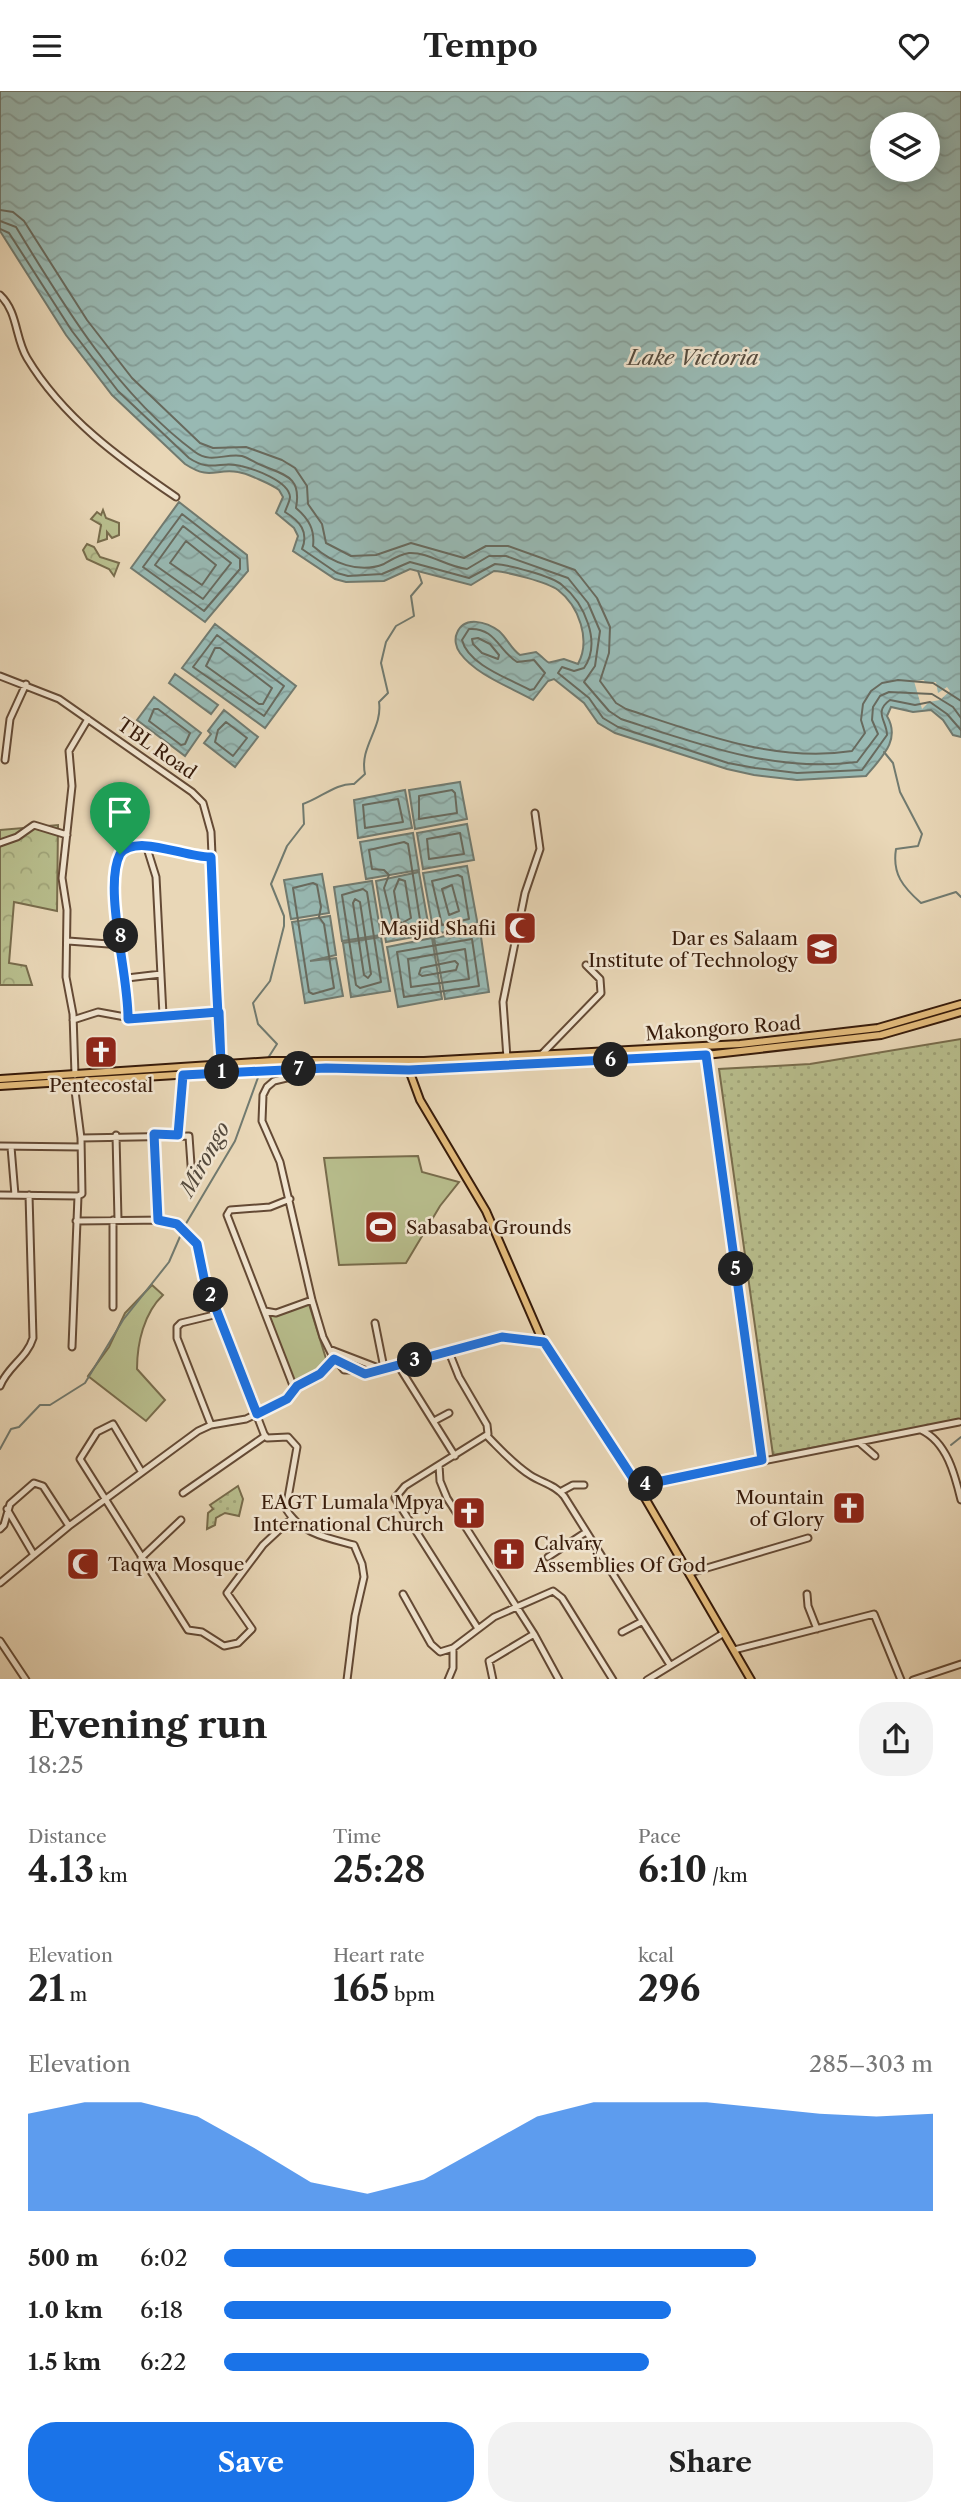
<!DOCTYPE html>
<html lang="en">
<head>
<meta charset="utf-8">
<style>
	body { margin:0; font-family:"Libre Caslon Text",serif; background:#f2f2f2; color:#222; height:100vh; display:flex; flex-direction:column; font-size:26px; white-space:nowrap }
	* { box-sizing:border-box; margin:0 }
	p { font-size:23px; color:#767676 }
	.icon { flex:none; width:38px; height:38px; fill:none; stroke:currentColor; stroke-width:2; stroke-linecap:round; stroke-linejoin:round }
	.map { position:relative; height:1588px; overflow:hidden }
	.panel { display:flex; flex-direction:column; background:#fff; flex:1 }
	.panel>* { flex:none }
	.controls { position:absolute; left:870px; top:21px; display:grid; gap:14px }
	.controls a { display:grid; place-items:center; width:70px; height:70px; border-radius:50%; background:#fff; box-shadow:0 4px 18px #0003; font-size:35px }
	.pin { position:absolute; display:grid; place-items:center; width:60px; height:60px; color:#fff; margin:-72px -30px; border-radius:50% 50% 50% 0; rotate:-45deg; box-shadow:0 0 7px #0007 }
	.pin .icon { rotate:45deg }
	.km { position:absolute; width:35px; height:35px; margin:-18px; border-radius:50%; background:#222; color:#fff; font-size:19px; line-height:35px; text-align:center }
	.round { display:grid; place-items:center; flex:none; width:74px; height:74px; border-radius:28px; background:#f2f2f2 }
	.headline { display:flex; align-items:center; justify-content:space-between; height:119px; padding:0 28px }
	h1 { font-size:38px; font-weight:700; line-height:52px }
	.stats { display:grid; grid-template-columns:repeat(3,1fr); gap:10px; height:119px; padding:7px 28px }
	.stats div { display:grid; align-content:center }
	.stats b { font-size:35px; font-weight:700 }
	.stats small { font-size:19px; font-weight:400 }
	.stats p { font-size:19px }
	.chart { height:196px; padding:14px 28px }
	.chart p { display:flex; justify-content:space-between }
	.chart svg { width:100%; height:126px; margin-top:7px; fill:#1a73e8; opacity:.7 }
	.button { display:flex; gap:14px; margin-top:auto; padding:14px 28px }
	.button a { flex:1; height:80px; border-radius:28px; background:#1a73e8; color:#fff; font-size:28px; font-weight:700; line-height:80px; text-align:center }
	.button a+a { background:#f2f2f2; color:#222 }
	ul { padding:0 28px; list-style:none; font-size:23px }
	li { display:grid; grid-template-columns:112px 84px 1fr; align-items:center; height:52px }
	li i { height:18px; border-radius:9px; background:#1a73e8 }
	header { display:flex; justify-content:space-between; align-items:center; height:91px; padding:0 28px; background:#fff; font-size:32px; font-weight:700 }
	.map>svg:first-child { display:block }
</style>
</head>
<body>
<header><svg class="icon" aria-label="menu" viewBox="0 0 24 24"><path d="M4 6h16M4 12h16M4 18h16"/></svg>Tempo<svg class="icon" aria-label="heart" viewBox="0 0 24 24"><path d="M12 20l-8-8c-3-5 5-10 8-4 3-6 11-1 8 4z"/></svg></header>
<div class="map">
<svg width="961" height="1589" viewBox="0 0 961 1589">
	<defs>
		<pattern id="grass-dots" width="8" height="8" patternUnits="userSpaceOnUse" patternTransform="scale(1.75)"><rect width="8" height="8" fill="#b8be8d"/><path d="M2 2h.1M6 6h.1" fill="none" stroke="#9fa378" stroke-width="1.8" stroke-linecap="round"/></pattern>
		<pattern id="forest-crowns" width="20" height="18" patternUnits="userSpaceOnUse" patternTransform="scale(1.75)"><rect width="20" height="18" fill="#b8be8d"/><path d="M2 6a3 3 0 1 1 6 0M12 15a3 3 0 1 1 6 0" fill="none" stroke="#9fa378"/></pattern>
		<pattern id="water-waves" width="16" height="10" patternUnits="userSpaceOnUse" patternTransform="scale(1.75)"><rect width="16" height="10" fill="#98b9b3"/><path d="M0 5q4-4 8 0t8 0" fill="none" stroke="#849e99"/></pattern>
	</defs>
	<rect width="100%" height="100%" fill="#e9d7b7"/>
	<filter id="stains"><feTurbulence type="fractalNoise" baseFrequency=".00286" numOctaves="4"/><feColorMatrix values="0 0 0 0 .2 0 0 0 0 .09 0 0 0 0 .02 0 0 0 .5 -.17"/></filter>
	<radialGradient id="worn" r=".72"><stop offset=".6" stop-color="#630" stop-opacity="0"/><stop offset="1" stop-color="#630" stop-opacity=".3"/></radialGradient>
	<path fill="url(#grass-dots)" stroke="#786c4c" stroke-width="2" d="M961 948V1329L773 1364 719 978 810 973Z
		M238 1395 243 1408 239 1425 225 1422 216 1427 215 1434 207 1438 208 1422 213 1418 210 1414Z"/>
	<path fill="url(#forest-crowns)" stroke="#786c4c" stroke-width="2" d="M103 419 106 427 119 432V444L112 447 107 441V448L98 451 101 434 91 428 97 421 101 424Z
		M87 453 94 456 100 466 119 472 114 485 109 478 87 468 83 459Z
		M58 734 57 820 14 811 9 872 26 875 32 894H0V739Z"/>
	<path fill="#b8be8d" stroke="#786c4c" stroke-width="2" d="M418 1065 422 1081 459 1091 440 1115 406 1172 339 1174 324 1067Z
		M152 1194 163 1204C144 1222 137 1252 137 1278L165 1309 146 1330 88 1285 109 1256 125 1222Z
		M308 1210 328 1274 294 1296 268 1224Z"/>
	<path fill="url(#water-waves)" stroke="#717a6f" stroke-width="2" fill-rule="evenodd" d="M0 0H961V646L953 644 943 629 931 619 913 621 891 616 887 625C901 649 882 666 866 685L797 689 754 684 727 678 615 642 598 632 584 612 554 588 548 590 533 609C510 596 476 584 460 562 456 557 454 548 457 542 464 524 487 531 499 540 507 547 511 558 520 564L536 561C553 574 542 573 564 568L578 573C591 549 579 515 558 499 547 491 508 481 494 480L471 494 410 478 384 490 346 491 335 488 293 460 298 445 294 437 276 422 283 406 279 399C273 394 246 382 238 381 215 377 211 390 185 373L112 304 66 244 0 140ZM882 33H928V79H882Z
		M179 411 247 464 248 480 205 531 131 477Z
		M215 533 296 595 265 637 182 577Z
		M175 583 218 614 211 623 169 592Z
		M154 606 201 642 185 665 137 629Z
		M224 619 258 646 235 676 204 652 211 643 208 640Z
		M460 691 467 728 415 738 409 699Z
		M405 699 412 737 358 747 354 709Z
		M467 733 474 769 423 778 417 742Z
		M413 742 419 779 366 788 360 751Z
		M467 775 478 835 434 843 423 782Z
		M419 781 430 843 386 851 376 790Z
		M322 783 329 822 291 828 284 789Z
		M372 790 381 844 342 850 334 796Z
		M330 825 336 864 310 870 336 867 343 905 305 912 292 831Z
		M480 839 489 901 445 908 434 847Z
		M381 846 390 900 351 906 343 852Z
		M432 847 442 908 398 916 387 856Z"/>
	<path fill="#e9d7b7" d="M924 589 925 592 936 591 938 602 947 596 950 600 940 609 929 611 922 618 914 590Z"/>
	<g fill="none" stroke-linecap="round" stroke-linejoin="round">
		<path stroke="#686a5e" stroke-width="2" d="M0 119 13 121 24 130 87 229 132 287 200 352 213 357 246 356 282 369 295 377 307 395 308 413 322 433 326 452 351 465 376 464 411 452 464 467 486 455H508L575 479 597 507 610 536 609 562 600 590 616 612 626 618C699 642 774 672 852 660L865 642 861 629 863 613 871 600 882 592 898 589 933 592 961 610
			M0 130 16 136C65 217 118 304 195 361 211 373 225 362 242 365 249 367 255 372 261 374 284 384 302 385 296 417 309 428 315 439 313 455 332 472 359 483 384 473 391 469 400 463 409 462 429 461 447 476 467 478L489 465H506L568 487 588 512 600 540 595 575 584 591 609 620 621 628C698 653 775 682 857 671L878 643 872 629 873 616 880 605 889 601 932 603 953 616 961 627
			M0 138 9 142 72 240 118 300 189 367C211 382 221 369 241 375 254 378 289 390 290 406 290 410 286 417 285 421 300 430 309 441 302 458L337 482 348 485 382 483 410 471 469 487 495 473C509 474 552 485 562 494 584 512 602 551 584 577L574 580 562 576 558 582 589 607 603 627 618 636 728 672 755 677 797 682 862 679 887 644C887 630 873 621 890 609L915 614 930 611 947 623 961 639
			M182 423 240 468V478L204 520 143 476Z
			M183 435 231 472 203 508 155 474Z
			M186 450 216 474 202 494 170 472Z
			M469 538C495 536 499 560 517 571L534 569 545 582 534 598 530 599C510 588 468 574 462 549Z
			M217 544 284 595 264 625 193 576Z
			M478 547 490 553 499 564 498 568 482 562 473 553 472 548Z
			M215 557H220L272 597 263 613H259L206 575Z
			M154 618H158L190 642 185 653 181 654 149 630Z
			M226 631 247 647 233 665 215 651 218 639Z
			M452 699 455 702 457 722 419 728V705Z
			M398 708 403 731 365 737 363 714Z
			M460 742 464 763 429 768 427 748Z
			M404 751 408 753 421 835 395 842 384 797 389 784 384 779 372 778 369 759Z
			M458 784 462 786 469 828 442 834 432 790Z
			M399 788 405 790 411 827 402 832 399 830 394 800Z
			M313 792 317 794 321 816 319 826 324 833 334 897 313 903 309 901 293 797Z
			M452 794 459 820 449 824 442 798Z
			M363 798 367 801 381 891 360 897 356 894 342 804Z
			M355 808 360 811 371 883 368 887 364 884 353 812Z
			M472 848 479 895 404 906 397 861Z
			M465 858 469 888 411 896 408 868Z
			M455 870 458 873 456 879 422 885 419 883 421 877Z"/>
		<path stroke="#717a6f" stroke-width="2" d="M884 661 893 672 900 701 922 743 918 755 896 758C892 783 903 796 921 812L956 801 961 806
			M268 967 277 953 258 933 253 912 270 890 284 835V825L271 793 287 755 304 733 303 713C321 707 336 692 354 693L365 683C359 656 383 637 379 611L388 602 381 572 386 551 396 535 414 525 411 505 422 492 418 480
			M184 1136 235 1050 260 981
			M951 1354 961 1346
			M0 1358 11 1338 19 1336 40 1314H50L85 1292 123 1229 169 1171 182 1141"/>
		<defs>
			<path id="minor" d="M0 204C18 221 15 247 27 267 63 327 120 368 176 406
				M0 585 59 608 192 701 203 712 211 741 221 975
				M5 669 10 628 26 593
				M0 752 17 746 34 734 67 744
				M146 754 156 786 163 924
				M68 850 122 854
				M127 887 161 883
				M128 928C129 899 98 759 132 753 154 749 186 767 211 766
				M73 929 98 921 136 928 219 921
				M542 963 601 902 600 888 586 874
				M706 964 762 1369
				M507 967 503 911 525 802 540 758 535 722
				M300 979 295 985 274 990 267 996 263 1004 262 1030 280 1071 312 1209 323 1246 334 1268 365 1283 502 1246 543 1251
				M75 984 73 923 66 886 67 819 62 787 72 695 69 660 88 628
				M154 1043 158 1129
				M116 1044 118 1129
				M178 1044 183 984
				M81 1047 189 1045 192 1088
				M0 1055 81 1056
				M11 1056 15 1104
				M0 1104 78 1105 82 1103 81 1047 74 992
				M290 1108 270 1116 230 1119 227 1124 294 1297
				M76 1130 166 1129 177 1133 190 1144 197 1152 204 1187 264 1343 267 1347 288 1346 297 1356 286 1418C301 1443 328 1447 354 1454L362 1473 364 1486 355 1525 347 1589
				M113 1216V1129
				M265 1220 276 1222 312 1209
				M375 1232 384 1277
				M72 1256 78 1105
				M329 1258 381 1278
				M449 1261 459 1286 487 1334 488 1343 405 1395 395 1407 477 1536
				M336 1269 344 1279H352
				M398 1274 455 1365
				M0 1295C8 1275 27 1267 33 1247L29 1104
				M434 1330 449 1322
				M211 1334 177 1247V1236L181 1232 218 1223
				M921 1339C947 1351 955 1384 961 1409
				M487 1345C501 1359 513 1373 530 1384 542 1392 554 1393 564 1405L670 1574
				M860 1352 875 1365
				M439 1374 440 1390 447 1407 534 1543 559 1589
				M141 1380 113 1333 97 1341 80 1368 188 1539 202 1541 224 1555 238 1552 252 1538 227 1502 263 1454 292 1427
				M638 1395 959 1331
				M560 1401 573 1394H584
				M183 1402 265 1345
				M7 1418 34 1464
				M0 1438 4 1434 10 1413 34 1392 43 1395 69 1435
				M548 1466 586 1441
				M141 1467 181 1429
				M690 1482 808 1447
				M0 1492 69 1435 198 1340 211 1334 246 1328 287 1308 297 1295 320 1283 334 1268
				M403 1503 431 1553 440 1561 453 1557 494 1526 553 1500 562 1507 613 1589
				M807 1503 808 1515 817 1538
				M622 1541 641 1531
				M0 1550 26 1589
				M734 1559 874 1523 901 1589
				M448 1589 453 1577V1557
				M493 1589 489 1570 534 1543
				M647 1589 724 1542
				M913 1589 961 1573"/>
			<path id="major" d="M409 979 420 1009 486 1120 543 1251 638 1395 751 1589
				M0 988 272 970H424L740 953 878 937 961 913
				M0 995 256 979H409L706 964 881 944 961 921"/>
		</defs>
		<use href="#minor" stroke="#644a35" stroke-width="9"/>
		<use href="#major" stroke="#371b0a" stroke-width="10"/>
		<use href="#minor" stroke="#f1e5d0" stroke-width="5"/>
		<use href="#major" stroke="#e4bc7c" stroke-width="6"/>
	</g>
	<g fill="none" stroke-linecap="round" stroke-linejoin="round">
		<defs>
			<path id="route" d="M120 763C136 742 186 767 211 766 214 838 216 910 222 982L183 984 178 1044 154 1043 158 1129 177 1133 197 1153 204 1187 257 1323 287 1308 297 1295 320 1283 334 1268 365 1283 502 1246 544 1251 638 1395 762 1369 706 964 409 979 326 977 222 982 221 973 219 921 128 928C129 885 103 797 120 763"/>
		</defs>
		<use href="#route" stroke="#fff" stroke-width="14"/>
		<use href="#route" stroke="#1a73e8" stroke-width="9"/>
	</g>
	<defs>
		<symbol id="mosque-square" viewBox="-11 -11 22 22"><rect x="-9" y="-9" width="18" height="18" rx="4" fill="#8f2418" stroke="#f1e5d0"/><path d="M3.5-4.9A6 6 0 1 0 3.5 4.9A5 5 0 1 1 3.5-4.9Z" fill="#fff"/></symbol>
		<symbol id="university-square" viewBox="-11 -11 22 22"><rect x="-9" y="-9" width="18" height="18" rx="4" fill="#8f2418" stroke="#f1e5d0"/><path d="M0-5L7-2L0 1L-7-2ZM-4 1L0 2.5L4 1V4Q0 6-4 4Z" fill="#fff"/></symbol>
		<symbol id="church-square" viewBox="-11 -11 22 22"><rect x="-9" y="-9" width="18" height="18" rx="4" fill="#8f2418" stroke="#f1e5d0"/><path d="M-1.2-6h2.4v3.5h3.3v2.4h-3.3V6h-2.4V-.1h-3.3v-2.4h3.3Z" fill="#fff"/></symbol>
		<symbol id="stadium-square" viewBox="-11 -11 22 22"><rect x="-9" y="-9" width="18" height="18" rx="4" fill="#8f2418" stroke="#f1e5d0"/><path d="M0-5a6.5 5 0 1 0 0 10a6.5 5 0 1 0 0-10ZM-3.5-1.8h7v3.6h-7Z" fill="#fff"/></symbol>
	</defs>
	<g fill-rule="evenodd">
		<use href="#mosque-square" x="501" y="818" width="38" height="38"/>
		<use href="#university-square" x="803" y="839" width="38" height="38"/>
		<use href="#church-square" x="82" y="942" width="38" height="38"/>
		<use href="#stadium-square" x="362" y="1117" width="38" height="38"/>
		<use href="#church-square" x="830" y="1398" width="38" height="38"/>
		<use href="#church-square" x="450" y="1403" width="38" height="38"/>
		<use href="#church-square" x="490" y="1444" width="38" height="38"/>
		<use href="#mosque-square" x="64" y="1454" width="38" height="38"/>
	</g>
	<g text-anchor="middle" stroke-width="5" stroke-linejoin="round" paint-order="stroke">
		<g font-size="19" fill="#371b0a" stroke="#f1e5d0">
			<text transform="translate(157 657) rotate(35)" y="7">TBL Road</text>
			<text transform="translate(723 937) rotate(-4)" y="7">Makongoro Road</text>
		</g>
		<g font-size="19" fill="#371b0a" stroke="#f1e5d0" text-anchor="end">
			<text x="496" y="844">Masjid Shafii</text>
			<text x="798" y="854">Dar es Salaam<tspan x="798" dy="22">Institute of Technology</tspan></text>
			<text x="101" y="1001" text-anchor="middle">Pentecostal</text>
			<text x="406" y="1143" text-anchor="start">Sabasaba Grounds</text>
			<text x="824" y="1413">Mountain<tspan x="824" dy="22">of Glory</tspan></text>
			<text x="444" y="1418">EAGT Lumala Mpya<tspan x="444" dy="22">International Church</tspan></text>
			<text x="534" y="1459" text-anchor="start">Calvary<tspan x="534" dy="22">Assemblies Of God</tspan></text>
			<text x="108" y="1480" text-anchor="start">Taqwa Mosque</text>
		</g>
		<g font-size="21" font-style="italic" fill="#544a3d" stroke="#f1e5d0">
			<text x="693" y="274">Lake Victoria</text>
			<text transform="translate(205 1068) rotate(-61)" y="7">Mirongo</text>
		</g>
	</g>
	<rect width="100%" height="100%" filter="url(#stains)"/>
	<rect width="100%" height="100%" fill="url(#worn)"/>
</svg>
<div class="controls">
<a><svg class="icon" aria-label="layers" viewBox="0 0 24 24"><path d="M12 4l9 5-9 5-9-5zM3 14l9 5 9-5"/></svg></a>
</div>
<div class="pin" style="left:120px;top:763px;background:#1e9e55"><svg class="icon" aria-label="arrive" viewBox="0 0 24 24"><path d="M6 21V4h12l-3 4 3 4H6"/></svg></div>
<b class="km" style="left:222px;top:981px">1</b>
<b class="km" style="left:211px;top:1204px">2</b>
<b class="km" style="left:415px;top:1269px">3</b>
<b class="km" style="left:646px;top:1393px">4</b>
<b class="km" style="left:736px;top:1178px">5</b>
<b class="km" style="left:611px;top:969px">6</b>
<b class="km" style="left:299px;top:978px">7</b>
<b class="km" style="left:121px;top:845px">8</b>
</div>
<section class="panel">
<div class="headline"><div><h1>Evening run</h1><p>18:25</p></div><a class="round"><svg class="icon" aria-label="share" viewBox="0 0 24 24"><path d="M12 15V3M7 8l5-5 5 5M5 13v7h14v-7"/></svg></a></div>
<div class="stats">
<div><p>Distance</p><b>4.13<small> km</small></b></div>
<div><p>Time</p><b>25:28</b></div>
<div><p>Pace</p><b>6:10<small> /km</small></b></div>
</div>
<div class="stats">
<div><p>Elevation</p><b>21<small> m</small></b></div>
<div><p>Heart rate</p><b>165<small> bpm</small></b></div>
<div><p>kcal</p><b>296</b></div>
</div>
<div class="chart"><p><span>Elevation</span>285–303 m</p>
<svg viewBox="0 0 160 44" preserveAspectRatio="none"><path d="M0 44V10L10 6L20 6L30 11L40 22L50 34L60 38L70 33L80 22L90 11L100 6L110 6L120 6L130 8L140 10L150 11L160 10V44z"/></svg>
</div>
<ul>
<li><b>500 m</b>6:02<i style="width:75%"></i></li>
<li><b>1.0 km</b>6:18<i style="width:63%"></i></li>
<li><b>1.5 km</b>6:22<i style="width:60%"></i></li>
</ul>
<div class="button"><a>Save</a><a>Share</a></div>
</section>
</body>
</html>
